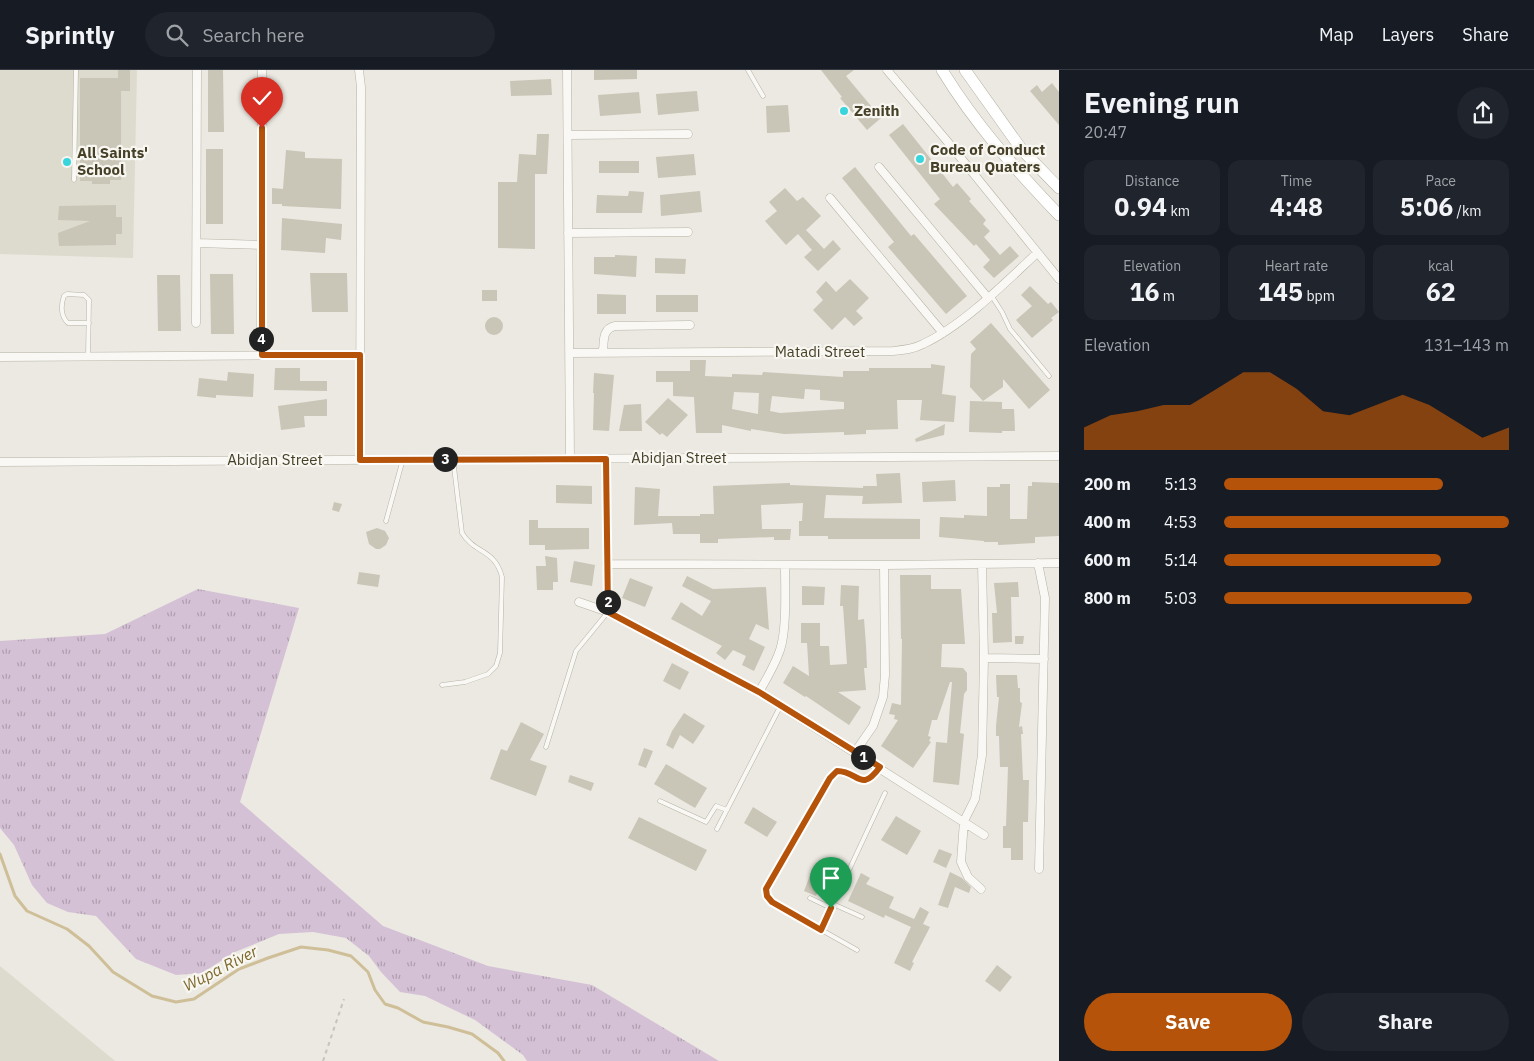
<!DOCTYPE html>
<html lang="en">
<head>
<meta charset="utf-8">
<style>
	body { margin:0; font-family:"IBM Plex Sans",sans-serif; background:#20242c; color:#f1f3f6; height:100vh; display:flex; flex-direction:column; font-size:19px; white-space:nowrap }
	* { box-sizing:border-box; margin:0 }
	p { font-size:16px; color:#9ea1a6 }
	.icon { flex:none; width:28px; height:28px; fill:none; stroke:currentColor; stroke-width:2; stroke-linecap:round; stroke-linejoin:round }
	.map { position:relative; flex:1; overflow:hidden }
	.sheet { display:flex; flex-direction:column; background:#171b24; width:475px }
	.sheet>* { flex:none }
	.pin { position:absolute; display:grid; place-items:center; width:42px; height:42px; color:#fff; margin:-51px -21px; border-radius:50% 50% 50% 0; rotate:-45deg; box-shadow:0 0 5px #0007 }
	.pin .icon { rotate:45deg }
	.km { position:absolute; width:25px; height:25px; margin:-12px; border-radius:50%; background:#222; color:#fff; font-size:14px; line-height:25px; text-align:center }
	.round { display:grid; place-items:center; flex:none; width:52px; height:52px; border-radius:26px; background:#20242c }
	.summary { display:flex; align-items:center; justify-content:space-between; height:85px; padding:0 25px }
	h1 { font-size:28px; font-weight:800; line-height:38px }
	.stats { display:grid; grid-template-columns:repeat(3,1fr); gap:8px; height:85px; padding:5px 25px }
	.stats div { display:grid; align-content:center; border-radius:12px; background:#20242c; text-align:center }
	.stats b { font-size:25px; font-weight:800 }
	.stats small { font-size:14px; font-weight:400 }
	.stats p { font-size:14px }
	.chart { height:140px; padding:10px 25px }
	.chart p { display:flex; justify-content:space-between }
	.chart svg { width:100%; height:90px; margin-top:5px; fill:#b45309; opacity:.7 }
	.button { display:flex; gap:10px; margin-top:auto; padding:10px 25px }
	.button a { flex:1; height:58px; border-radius:30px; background:#b45309; color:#fff; font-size:20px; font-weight:800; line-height:58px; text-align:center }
	.button a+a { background:#20242c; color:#f1f3f6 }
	ul { padding:0 25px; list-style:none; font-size:16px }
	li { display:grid; grid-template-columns:80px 60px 1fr; align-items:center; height:38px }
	li i { height:12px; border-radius:6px; background:#b45309 }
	header { display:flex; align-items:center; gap:30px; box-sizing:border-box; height:70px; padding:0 25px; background:#171b24; border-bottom:1px solid #363941 }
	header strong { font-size:24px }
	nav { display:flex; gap:28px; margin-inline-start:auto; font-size:18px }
	.search { width:350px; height:45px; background:#20242c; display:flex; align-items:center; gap:12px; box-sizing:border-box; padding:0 18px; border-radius:28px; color:#9ea1a6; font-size:19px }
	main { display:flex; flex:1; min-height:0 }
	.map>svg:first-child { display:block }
</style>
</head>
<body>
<header>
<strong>Sprintly</strong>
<div class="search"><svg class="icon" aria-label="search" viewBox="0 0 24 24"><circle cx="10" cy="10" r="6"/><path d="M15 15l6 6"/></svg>Search here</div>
<nav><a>Map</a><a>Layers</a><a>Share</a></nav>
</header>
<main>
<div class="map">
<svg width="1059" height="991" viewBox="0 0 1059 991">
	<defs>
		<pattern id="grass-tufts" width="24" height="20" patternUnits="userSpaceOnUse" patternTransform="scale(1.25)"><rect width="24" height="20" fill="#d5c1d6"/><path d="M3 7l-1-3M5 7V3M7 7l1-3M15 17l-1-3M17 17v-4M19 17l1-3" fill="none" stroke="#af9eae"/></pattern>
	</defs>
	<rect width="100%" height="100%" fill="#ebe9e1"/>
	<path fill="#dddbce" d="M0 0H137L133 188 0 184Z
		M0 896 115 991H0Z"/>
	<path fill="url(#grass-tufts)" d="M198 519 299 538 240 732 383 856 488 896 592 915 719 991H527L523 985 475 950 425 926 400 922 381 902 369 886 346 868 313 862 279 864 235 882 202 903 176 905 136 889 96 846 68 842 47 833 32 815 14 775 0 758V571L105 564Z"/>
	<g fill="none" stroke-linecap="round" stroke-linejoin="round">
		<path stroke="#cfbf98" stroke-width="3" d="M0 784 15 826 27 841 67 859 89 876 113 902 152 926 176 932 194 929 239 899 268 888 301 877 328 880 351 886 368 902 375 920 385 934 398 938 423 952 448 957 472 964 498 983 504 991"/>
	</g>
	<path fill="#c9c5b7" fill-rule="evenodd" d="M118 0H130V21H121V110H110V114H92V111H80V8H118Z
		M208 0H223L224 62H208Z
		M594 0H637V9L594 10Z
		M821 0H854L846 6 881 48 867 60 840 28 842 27Z
		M551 9 552 25 511 26 510 11Z
		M1052 13 1059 22V55L1030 21 1037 15 1042 22Z
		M697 21 699 41 658 45 656 24Z
		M639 22 641 43 600 46 598 25Z
		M788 35 790 62 767 63 766 36Z
		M903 54 953 117 957 113 971 129 969 131 986 150 983 154 990 161 984 167 1000 185 1010 176 1019 186 994 208 983 197 990 190 976 174 974 176 934 134 940 129 889 65Z
		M537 64H549L547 104H535V179L498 178V112H517L519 84 536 85Z
		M206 79H223V154H206Z
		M286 80 305 82V88L342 89 341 139 282 136V134H272V118L283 119Z
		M694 84 696 105 658 108 656 87Z
		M599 91H639V103H599Z
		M855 97 911 166 914 164 967 226 946 244 888 177 894 172 842 108Z
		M785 118 797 131 803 127 821 146 806 160 824 179 833 170 841 179 818 201 804 187 812 180 798 164 786 175 765 151 777 141 769 132Z
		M629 121 644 122 642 143H596L597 125 628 126Z
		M700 121 702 142 661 146 660 125Z
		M116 135V147H122V164H116V175L59 176 58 163 90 151 58 150 59 136Z
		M282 148 342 154 341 170 326 168 325 183 281 180Z
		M615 185 637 186 636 207 594 204V187H615Z
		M655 188 686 189 685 204 655 203Z
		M310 203H347L348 242H312Z
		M210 204H233L234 264H211Z
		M157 205H180L181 261H158Z
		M850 209 869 228 856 241 863 248 854 256 845 247 832 260 813 240 823 230 816 222 826 211 836 222Z
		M1030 216 1048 234 1051 232 1059 242 1051 248 1053 250 1032 268 1016 250 1032 236 1021 225Z
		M482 220H497V231H482Z
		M597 224 626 225V244H597Z
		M656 225H698V242H656Z
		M485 256a9 9 0 1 1 18 0a9 9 0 1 1-18 0Z
		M991 253 1050 320 1029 339 1003 309V317L983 331 970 317 971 284 976 279 970 272Z
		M690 290H706L705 306 732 307V304L762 305 763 302 843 307V301H869V298H931V294L945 296 942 324 956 326 954 352 920 350 922 330H897L898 359 866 360V364L844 365V362L784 364 751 359V361L722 355V363H696L694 327 673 326V312H656V301H690ZM805 319 820 320V330L844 332V339L780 343 770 341 772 326 804 329ZM734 322 759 323 758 344 732 339Z
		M275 298H300V311H327V321L274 320Z
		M228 302 254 304 253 327 216 325V328L197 326 199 308 227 311Z
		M594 303 614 305 609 361 593 360 594 323H593Z
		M668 328 688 345 667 367 662 363 660 365 645 352Z
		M327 329V346H304L305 357 281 360 278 336Z
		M970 331 1002 332V339H1014L1015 361H1002V363L969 362Z
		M641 334 642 361H619L624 335Z
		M945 354 944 365 916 372 915 369Z
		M900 403 902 433 862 434 863 426 826 425 824 448 920 449V469H828V466H799V451H802L803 433 761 435 762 459H791L790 470H774V467L718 469V473H700V464H673L672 453 634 455 635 417 660 419 658 446H700V444H714L713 416 790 413V415L863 418V416H877L876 404Z
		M955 410 956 431 923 432 922 412Z
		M1032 412 1059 413V466L1035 467V473L998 475V472H984V471L939 467 940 447 964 448V445L987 446V417H1000V414H1010V449H1027L1028 416H1032Z
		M556 415 592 416V434L556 433Z
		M334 432 342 434 339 442 332 440Z
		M529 450H538V458H589V479L545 480V475H529Z
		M377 458 385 461 389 468 386 475 380 479H376L369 474 366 462Z
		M545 486 557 488 558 512H553V520H537L536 496H546Z
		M574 491 595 495 592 516 570 512Z
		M359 502 380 505 378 517 357 514Z
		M900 505H931V519H961L965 574H942L941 597 963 598 967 603V620L964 624 960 663 964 664 959 715 933 712 936 672 947 673 952 612H950L937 650H932L928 666 931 667 929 671 931 672 913 698 881 676 898 650 894 649 895 645 889 644 892 633 901 635 902 569H901Z
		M687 506 713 519 766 517 769 560 756 554 749 569 765 577 754 601 742 595 746 586 733 580 725 590 716 583 722 576 671 549 681 532 702 546 711 531 682 516Z
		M630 508 653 517 645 537 622 528Z
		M1018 512 1019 527H1011L1012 572 993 573 992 543H997L994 513Z
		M841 515 859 516 858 550 864 549 866 575 867 598H864L866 620 838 622 861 637 849 655 806 626 805 627 783 613 793 596 809 606 807 573H801V553H820V576H829L830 595 847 594 843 536H840Z
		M802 516 825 517 824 535H802Z
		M1015 566H1024L1023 574H1015Z
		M672 593 689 602 680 620 663 611Z
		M996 605H1017L1018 618H1020V632L1022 633 1019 657 1022 656 1023 664H1021L1023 710H1029L1028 752H1023V790H1011V778H1003V756H1006L1008 697H1000L999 666H996V656L999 627H997Z
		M684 643 705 656 693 674 680 665 673 679 666 675 672 661Z
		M521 652 544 664 530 690 547 696 536 726 490 709 501 679 507 681Z
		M644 678 653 681 646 698 638 695Z
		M666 694 707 718 695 738 654 714Z
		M570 705 594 713 591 721 568 712Z
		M753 737 777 752 767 767 744 753Z
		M896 746 921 761 907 785 881 770Z
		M639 747 707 780 696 801 628 768Z
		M939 779 952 784 946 798 933 792Z
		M812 800 824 805 816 826 804 821Z
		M950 802 962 808 971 817 969 823 955 817 948 838 938 835Z
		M861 803 870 808 866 814 894 827 889 838 914 849 920 837 929 842 923 854 930 857 912 892 914 893 910 901 894 893 911 857 885 845 884 848 848 831Z
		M997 895 1012 907 1000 922 985 911Z"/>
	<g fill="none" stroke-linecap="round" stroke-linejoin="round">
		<defs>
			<path id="service" d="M748 0 763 26
				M74 110 76 0
				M991 225 1002 242 1010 259 1049 306
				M88 286 89 230 84 225 67 224 64 226C61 234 60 246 68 253H89
				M386 451 403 389
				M442 615 465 612 488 604 496 596 500 583 502 507C495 479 475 484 462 463L453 389
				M546 677 576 581 608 542
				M660 731 706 752 716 736 727 740
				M717 759 781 635
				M810 828 831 838
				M833 834 862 847
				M821 860 885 723
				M857 880 772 832 767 826 766 819 830 708 837 701C856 701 862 722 878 699"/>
			<path id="minor" d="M359 0 361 17 360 390
				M567 0 570 388
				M887 0 947 71 1059 209
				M568 65 688 64
				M879 97 988 228
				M830 128 943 263
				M568 163 688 162
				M197 173 261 175
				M196 253 197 0
				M603 282C604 271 602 259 615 256L690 255
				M570 283 893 281C904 280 914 279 923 274 962 256 1005 213 1037 183
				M261 285 262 0
				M0 287 360 285
				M606 389 608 542
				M0 392 1059 386
				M1038 493 1045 528 1039 799
				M607 494 884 495 1059 493
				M579 532 608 542 759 622 984 765
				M984 588 1044 589
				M759 622C767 608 775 595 780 580 787 560 785 518 785 495
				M855 682 873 656 883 627 885 605 884 495
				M981 819 968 807 961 792 964 751 975 729 982 685 984 588 982 494"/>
			<path id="secondary" d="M942 0C975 54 1016 100 1059 145
				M965 0 1022 80 1059 118"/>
		</defs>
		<use href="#service" stroke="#b6b3a5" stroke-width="5"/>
		<use href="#minor" stroke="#b6b3a5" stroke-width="9"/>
		<use href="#secondary" stroke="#b6b3a5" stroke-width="12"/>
		<path stroke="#c7c4bb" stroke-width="2" stroke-dasharray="4 4" stroke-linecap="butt" d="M323 991 344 929"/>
		<use href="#service" stroke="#f9f8f4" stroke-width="4"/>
		<use href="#minor" stroke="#f9f8f4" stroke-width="8"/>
		<use href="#secondary" stroke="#fff" stroke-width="11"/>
	</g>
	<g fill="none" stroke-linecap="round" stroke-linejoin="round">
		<defs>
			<path id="route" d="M262 58V285H360V390L606 389 608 542 759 622 880 697C860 724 859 701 837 701L830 708 766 819 767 826 772 832 821 860 831 838"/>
		</defs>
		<use href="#route" stroke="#fff" stroke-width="10"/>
		<use href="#route" stroke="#b45309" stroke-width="6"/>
	</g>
	<g fill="#39d5dd" stroke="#f8f6f1" stroke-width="2">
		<circle cx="844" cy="41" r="5"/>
		<circle cx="920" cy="89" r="5"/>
		<circle cx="67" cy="92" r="5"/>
	</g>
	<g text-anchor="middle" stroke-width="4.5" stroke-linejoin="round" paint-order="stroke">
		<g font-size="15" font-weight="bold" fill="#454027" stroke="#f8f6f1" text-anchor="start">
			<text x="854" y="46">Zenith</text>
			<text x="930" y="85">Code of Conduct<tspan x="930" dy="17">Bureau Quaters</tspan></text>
			<text x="77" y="88">All Saints'<tspan x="77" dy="17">School</tspan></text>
		</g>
		<g font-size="15" fill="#454027" stroke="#f8f6f1">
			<text x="820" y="287">Matadi Street</text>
			<text x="679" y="393">Abidjan Street</text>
			<text x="275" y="395">Abidjan Street</text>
		</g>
		<g font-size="16" font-style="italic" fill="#7d692c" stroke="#f8f6f1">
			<text transform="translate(220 898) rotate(-27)" y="6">Wupa River</text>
		</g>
	</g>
</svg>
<div class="pin" style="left:831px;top:838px;background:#1e9e55"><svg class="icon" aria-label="arrive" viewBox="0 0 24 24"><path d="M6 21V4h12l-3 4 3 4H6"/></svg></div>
<div class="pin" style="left:262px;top:58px;background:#d93025"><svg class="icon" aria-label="check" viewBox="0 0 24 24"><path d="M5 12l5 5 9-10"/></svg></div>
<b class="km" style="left:863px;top:687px">1</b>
<b class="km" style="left:608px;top:532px">2</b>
<b class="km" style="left:445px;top:389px">3</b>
<b class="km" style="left:261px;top:269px">4</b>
</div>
<section class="sheet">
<div class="summary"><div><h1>Evening run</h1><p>20:47</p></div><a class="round"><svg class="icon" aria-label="share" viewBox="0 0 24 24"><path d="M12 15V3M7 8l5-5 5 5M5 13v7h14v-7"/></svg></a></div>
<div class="stats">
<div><p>Distance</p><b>0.94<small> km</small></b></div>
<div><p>Time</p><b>4:48</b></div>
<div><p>Pace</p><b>5:06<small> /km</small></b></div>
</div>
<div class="stats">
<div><p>Elevation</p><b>16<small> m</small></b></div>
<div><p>Heart rate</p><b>145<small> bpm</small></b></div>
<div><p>kcal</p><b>62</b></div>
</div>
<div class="chart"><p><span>Elevation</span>131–143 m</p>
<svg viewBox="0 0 160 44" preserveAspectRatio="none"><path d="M0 44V33L10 27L20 25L30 22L40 22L50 14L60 6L70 6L80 14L90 25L100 27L110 22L120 17L130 22L140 30L150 38L160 33V44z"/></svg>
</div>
<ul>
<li><b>200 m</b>5:13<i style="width:77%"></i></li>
<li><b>400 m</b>4:53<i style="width:100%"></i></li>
<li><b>600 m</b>5:14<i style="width:76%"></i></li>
<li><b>800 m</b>5:03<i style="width:87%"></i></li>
</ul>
<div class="button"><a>Save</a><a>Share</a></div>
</section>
</main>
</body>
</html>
